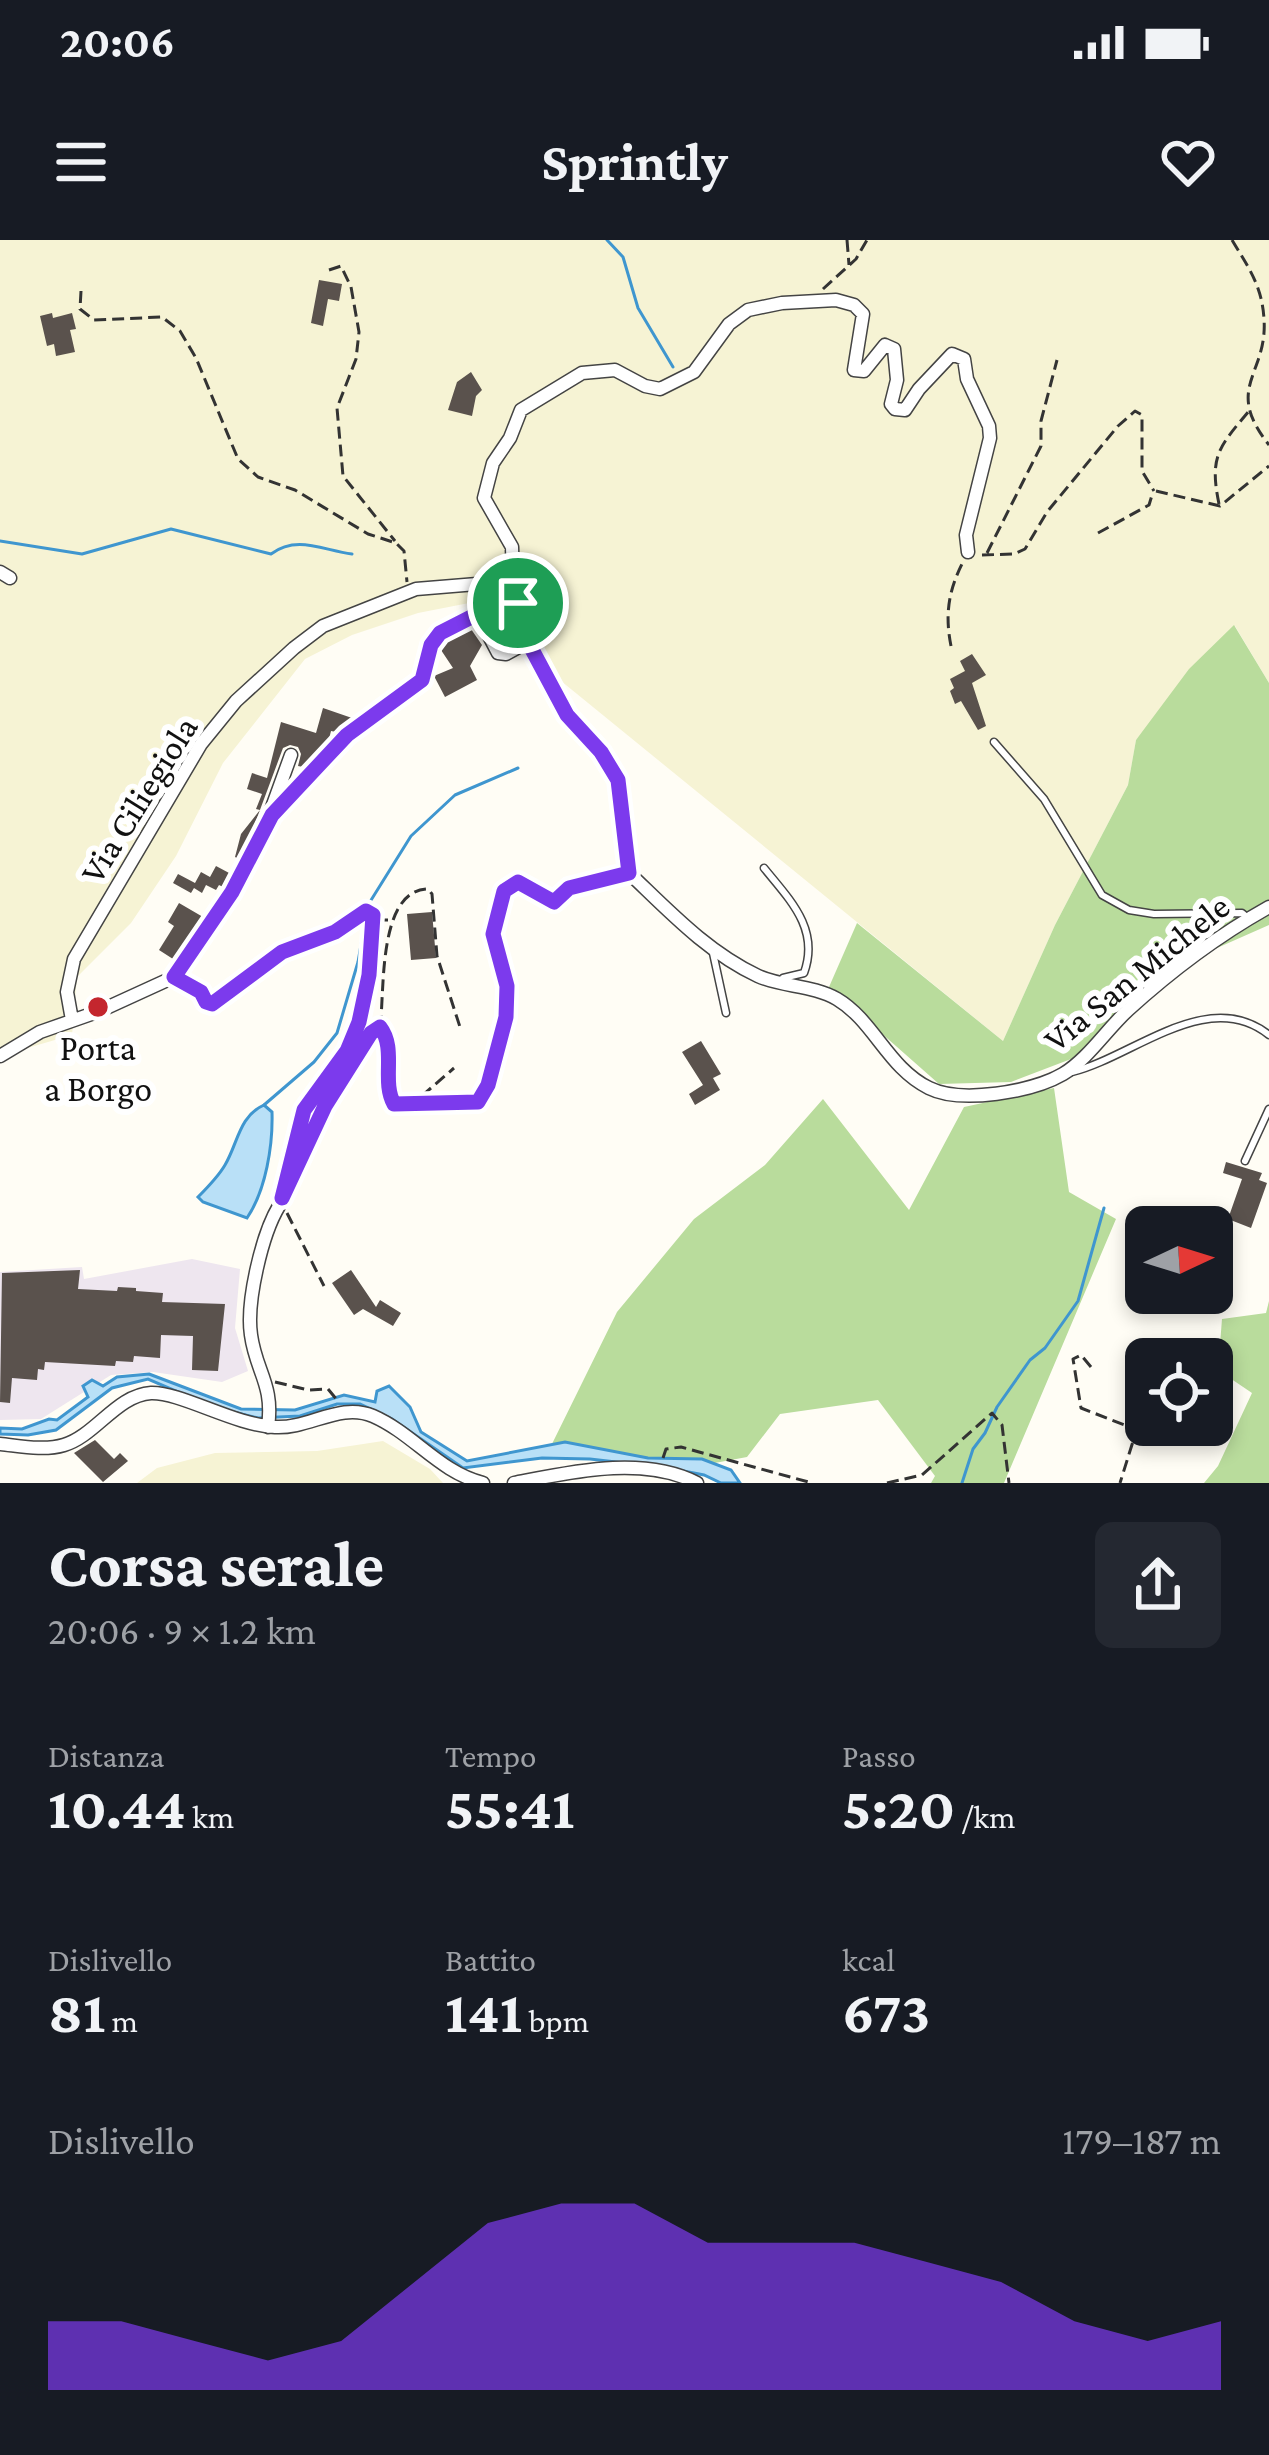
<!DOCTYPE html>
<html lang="it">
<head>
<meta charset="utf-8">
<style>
	body { margin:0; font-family:"Crimson Pro",serif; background:#242831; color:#f1f3f6; height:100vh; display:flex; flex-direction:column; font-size:45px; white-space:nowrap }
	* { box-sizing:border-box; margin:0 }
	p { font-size:39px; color:#9ea1a6 }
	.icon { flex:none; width:66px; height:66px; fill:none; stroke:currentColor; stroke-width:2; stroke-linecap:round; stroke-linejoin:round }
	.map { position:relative; height:1243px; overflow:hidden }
	.details { display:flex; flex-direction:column; background:#171b24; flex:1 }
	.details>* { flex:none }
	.needle { width:78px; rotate:86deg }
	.controls { position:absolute; left:1125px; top:966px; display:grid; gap:24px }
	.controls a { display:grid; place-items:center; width:108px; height:108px; border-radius:18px; background:#171b24; box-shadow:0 6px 18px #0003; font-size:60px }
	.pin { position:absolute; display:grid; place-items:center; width:102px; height:102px; color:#fff; margin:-51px; border:6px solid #fff; border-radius:50%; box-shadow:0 3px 12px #0007 }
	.round { display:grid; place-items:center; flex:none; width:126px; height:126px; border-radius:18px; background:#242831 }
	.summary { display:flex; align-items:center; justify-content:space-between; height:204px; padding:0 48px }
	h1 { font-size:66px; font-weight:700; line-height:90px }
	.figures { display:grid; grid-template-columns:repeat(3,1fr); gap:18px; height:204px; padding:12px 48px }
	.figures div { display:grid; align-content:center }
	.figures b { font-size:60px; font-weight:700 }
	.figures small { font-size:33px; font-weight:400 }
	.figures p { font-size:33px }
	.chart { height:336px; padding:24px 48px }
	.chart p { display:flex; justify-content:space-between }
	.chart svg { width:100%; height:216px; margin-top:12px; fill:#7c3aed; opacity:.7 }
	.status { display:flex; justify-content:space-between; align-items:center; height:84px; padding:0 60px; background:#171b24; direction:ltr }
	.status svg { height:33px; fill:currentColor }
	header { display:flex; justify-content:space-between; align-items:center; height:156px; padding:0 48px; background:#171b24; font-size:54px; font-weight:700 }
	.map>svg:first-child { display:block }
</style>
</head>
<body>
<div class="status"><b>20:06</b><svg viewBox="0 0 49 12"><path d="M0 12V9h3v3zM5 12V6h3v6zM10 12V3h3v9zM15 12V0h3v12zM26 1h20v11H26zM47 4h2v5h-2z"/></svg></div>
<header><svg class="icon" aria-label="menu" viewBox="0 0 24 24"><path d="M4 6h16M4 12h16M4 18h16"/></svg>Sprintly<svg class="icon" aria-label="heart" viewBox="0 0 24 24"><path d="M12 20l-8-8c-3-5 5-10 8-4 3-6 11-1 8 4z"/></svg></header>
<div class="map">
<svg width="1269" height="1243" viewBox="0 0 1269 1243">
	<rect width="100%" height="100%" fill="#fffdf5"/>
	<path fill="#eee6ef" d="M192 1019 240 1029 235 1088 248 1131 222 1142 153 1132 111 1135 41 1179 0 1180V1032L82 1027 84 1039Z"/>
	<path fill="#f6f3d4" d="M0 0H1269V443L1235 386 1136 500 1128 545 1055 685 1003 801 523 410 505 356 418 373 352 395 305 419 223 523 176 616 131 683 77 737 72 795 0 816Z
		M383 1201 430 1229 443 1243H137L157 1228 215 1213 317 1211Z"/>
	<path fill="#b9dc9c" d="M1234 385 1269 443V685L1147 739 1092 811 1011 842 939 844 829 747 857 683 1003 801 1055 685 1128 545 1136 500 1189 429Z
		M1054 848 1069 952 1116 979 1004 1243H931L935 1236 878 1160 780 1174 747 1217 693 1227 550 1208 617 1072 694 979 765 925 823 859 909 970 964 867Z
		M1269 1061V1243H1204L1218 1226 1252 1153 1218 1130 1222 1079 1266 1073Z"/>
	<path fill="#b9e0f7" stroke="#3f96cf" stroke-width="3" d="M264 865 272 872C273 905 266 950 247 978L203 962 198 957C208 947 218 937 225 925 238 903 239 876 264 865Z
		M149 1134 241 1169 295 1170 344 1155 375 1162 377 1151 389 1146 410 1167 421 1192 467 1221 565 1202 648 1218 702 1219 731 1230 740 1243H721L704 1235 668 1228 590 1219 542 1218 463 1228 392 1179 360 1164H337L300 1176 258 1178 213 1167 148 1139 112 1148 56 1190 28 1195 0 1194V1188L22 1189 49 1179 57 1180 88 1157 83 1146 92 1140 103 1146 117 1137Z"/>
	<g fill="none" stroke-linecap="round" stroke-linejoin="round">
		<path stroke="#3f96cf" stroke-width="3" d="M607 0 623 17 638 68 673 127
			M0 301 82 314 171 289 271 314C297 295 322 310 352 314
			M264 865 314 822 337 793 358 722 368 665 411 596 455 555 518 528
			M962 1243 973 1209 985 1193 997 1167 1030 1120 1045 1108 1078 1061 1104 968"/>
	</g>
	<path fill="#5a524d" d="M319 40 342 44 339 61 328 59 323 86 311 83Z
		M52 73 53 78 72 73 76 89 70 90 75 112 56 116 54 104 47 106 40 76Z
		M471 132 482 150 476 156 472 176 448 170 457 142Z
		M471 389 482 405 470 426 477 440 445 457 434 436 453 428 441 410 447 401Z
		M972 414 986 435 972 443 986 486 978 490 961 461 955 464 950 451 954 448 950 439 965 431 960 421Z
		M323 468 352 478 336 492 331 491 329 499 303 527 298 526 301 514 298 507 290 505 283 508 248 602 239 619 235 617 241 594 260 570 256 569 262 554 247 549 252 533 267 538 281 482 316 493Z
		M216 626 231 634 223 647 219 645 216 650 206 645 202 653 194 648 191 653 173 643 178 634 195 643 201 632 210 637Z
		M179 663 203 677 173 719 159 710 174 686 168 682Z
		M432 672 436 718 411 720 407 674Z
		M701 801 721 834 713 838 720 850 695 865 689 854 703 845 682 812Z
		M1226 922 1262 933 1259 940 1267 943 1251 988 1228 979 1242 939 1223 933Z
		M80 1030 78 1049 117 1051 118 1047 136 1048V1051L163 1053 162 1062 225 1064 218 1131 192 1130 193 1096 161 1095 160 1118 134 1116 133 1122 116 1121 115 1126 45 1122 44 1130 38 1129 37 1140 12 1138 10 1163 0 1162 2 1033Z
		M351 1030 376 1067 380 1060 401 1073 393 1086 363 1069 354 1075 332 1043Z
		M95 1200 114 1219 120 1213 128 1221 103 1242 74 1213Z"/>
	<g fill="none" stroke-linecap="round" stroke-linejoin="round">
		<defs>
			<path id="lane" d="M994 502 1044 559 1102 655 1129 670 1154 674 1242 673 1248 678
				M764 628C790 660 820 689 804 733L783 738
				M713 713 726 773
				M1072 832C1133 817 1208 746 1269 795
				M1245 921 1269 869"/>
			<path id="street" d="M968 312 966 295 990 198 989 186 967 139 964 119 952 114 919 149 905 170 895 169 891 164 897 140 894 109 885 105 864 131 854 130 863 74 854 65 836 60 782 63 748 70 729 84 694 132 660 149 645 146 615 130 582 133 521 170 510 198 493 223 484 258 512 307 513 341 524 391 567 475 601 512 618 540 629 633C669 671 707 712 758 736 782 747 813 745 837 759 874 781 888 828 929 848 961 864 1032 852 1063 834 1088 819 1107 789 1128 770 1172 730 1217 696 1269 667
				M0 332 10 338
				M477 373 498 413 506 414 528 402
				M272 575 347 495 422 439 431 405 440 393 487 369 518 363
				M104 769 174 737 233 652 258 606 291 515
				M72 780 67 752 74 719 201 504 236 461 294 408 323 386 416 349 513 341
				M0 816 40 792 97 772
				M268 1187C274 1144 256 1132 251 1095 246 1062 262 994 279 966
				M0 1204C20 1206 44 1211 64 1205 95 1196 117 1155 151 1153 181 1152 234 1185 275 1187 309 1189 340 1162 373 1176 414 1194 439 1232 483 1243
				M514 1243C571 1232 643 1215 697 1243"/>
		</defs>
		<use href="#lane" stroke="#444" stroke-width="9"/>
		<use href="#street" stroke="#444" stroke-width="15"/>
		<path stroke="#333" stroke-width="3" stroke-dasharray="12 6" stroke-linecap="butt" d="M847 0 849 25
			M1232 0C1248 27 1262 45 1264 79 1268 135 1223 147 1269 205
			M329 30 341 26 351 47 359 92 356 119 337 168 343 236 395 301
			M823 49 856 19 867 0
			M81 51 80 69 94 80 162 77 180 91 196 118 238 219 258 237 295 250 368 294 396 303 404 311 407 342
			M1156 251 1220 266 1269 226
			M1219 264C1209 216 1219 207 1249 171
			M1098 293 1149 265 1153 252
			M987 313 1041 206V181L1057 120
			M982 315 1014 314 1025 309 1047 272 1118 186 1135 171 1142 175V231L1154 251
			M951 406C945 376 948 352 962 324
			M376 680H394
			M185 744 211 764 282 712 335 692 366 671 374 678
			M380 787C385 753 377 650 428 649L432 654 437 716 460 787
			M420 861 478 862 488 845 506 777 507 746 493 694 504 651 518 642 554 662 569 648 615 635
			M284 951C291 927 291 901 300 878 311 850 334 834 348 808 370 770 371 723 374 680
			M283 956 325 866 371 793 380 787C397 809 381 840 394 864L416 861 454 828
			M287 973 324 1046
			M1091 1127 1081 1115 1073 1119 1081 1168 1127 1186 1135 1195 1120 1243
			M275 1142 308 1150 328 1149 337 1160
			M663 1218 666 1209 681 1207 812 1243
			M887 1243 922 1235 992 1173 1002 1185 1009 1243"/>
		<use href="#lane" stroke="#fff" stroke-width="6"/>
		<use href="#street" stroke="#fff" stroke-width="12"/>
	</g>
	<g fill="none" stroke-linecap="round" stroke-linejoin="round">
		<defs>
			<path id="route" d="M518 363 528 402 567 475 601 512 618 540 629 633 569 648 554 662 518 642 504 651 493 694 507 746 506 777 488 845 478 862 394 864C381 841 397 809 380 787L371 793 325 866 282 958 304 870 347 811 359 782 369 735 373 675 366 671 335 692 282 712 212 764 206 762 201 752 174 737 232 652 272 575 347 495 422 440 431 405 440 393 487 369Z"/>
		</defs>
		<use href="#route" stroke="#fff" stroke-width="24"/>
		<use href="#route" stroke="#7c3aed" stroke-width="15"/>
	</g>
	<circle fill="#c4262e" stroke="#fff" stroke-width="4.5" cx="98" cy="767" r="12"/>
	<g text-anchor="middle" stroke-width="12" stroke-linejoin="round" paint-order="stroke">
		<g font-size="36" fill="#111" stroke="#fff">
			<text transform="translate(138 559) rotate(-58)" y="13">Via Ciliegiola</text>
			<text transform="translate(1136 732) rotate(-39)" y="13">Via San Michele</text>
		</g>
		<g font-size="36" fill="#111" stroke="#fff">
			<text x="98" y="820">Porta<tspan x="98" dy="41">a Borgo</tspan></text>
		</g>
	</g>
</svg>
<div class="controls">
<a><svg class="needle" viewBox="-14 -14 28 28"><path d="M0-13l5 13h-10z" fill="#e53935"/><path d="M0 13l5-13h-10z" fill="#9ea1a6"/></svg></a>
<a><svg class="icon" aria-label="locate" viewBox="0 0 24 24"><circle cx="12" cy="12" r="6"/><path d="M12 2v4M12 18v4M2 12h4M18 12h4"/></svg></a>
</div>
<div class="pin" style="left:518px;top:363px;background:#1e9e55"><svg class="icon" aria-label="arrive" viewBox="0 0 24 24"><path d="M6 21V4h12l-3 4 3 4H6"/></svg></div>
</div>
<section class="details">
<div class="summary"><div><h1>Corsa serale</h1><p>20:06 · 9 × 1.2 km</p></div><a class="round"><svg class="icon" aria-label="share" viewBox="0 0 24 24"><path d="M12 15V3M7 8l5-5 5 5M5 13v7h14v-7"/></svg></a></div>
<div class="figures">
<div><p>Distanza</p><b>10.44<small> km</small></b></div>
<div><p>Tempo</p><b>55:41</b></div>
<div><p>Passo</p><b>5:20<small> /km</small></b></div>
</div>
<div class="figures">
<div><p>Dislivello</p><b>81<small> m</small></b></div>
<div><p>Battito</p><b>141<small> bpm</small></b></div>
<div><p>kcal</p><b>673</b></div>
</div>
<div class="chart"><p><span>Dislivello</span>179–187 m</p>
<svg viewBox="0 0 160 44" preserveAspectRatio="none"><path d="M0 44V30L10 30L20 34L30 38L40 34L50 22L60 10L70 6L80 6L90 14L100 14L110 14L120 18L130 22L140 30L150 34L160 30V44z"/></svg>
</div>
</section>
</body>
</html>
